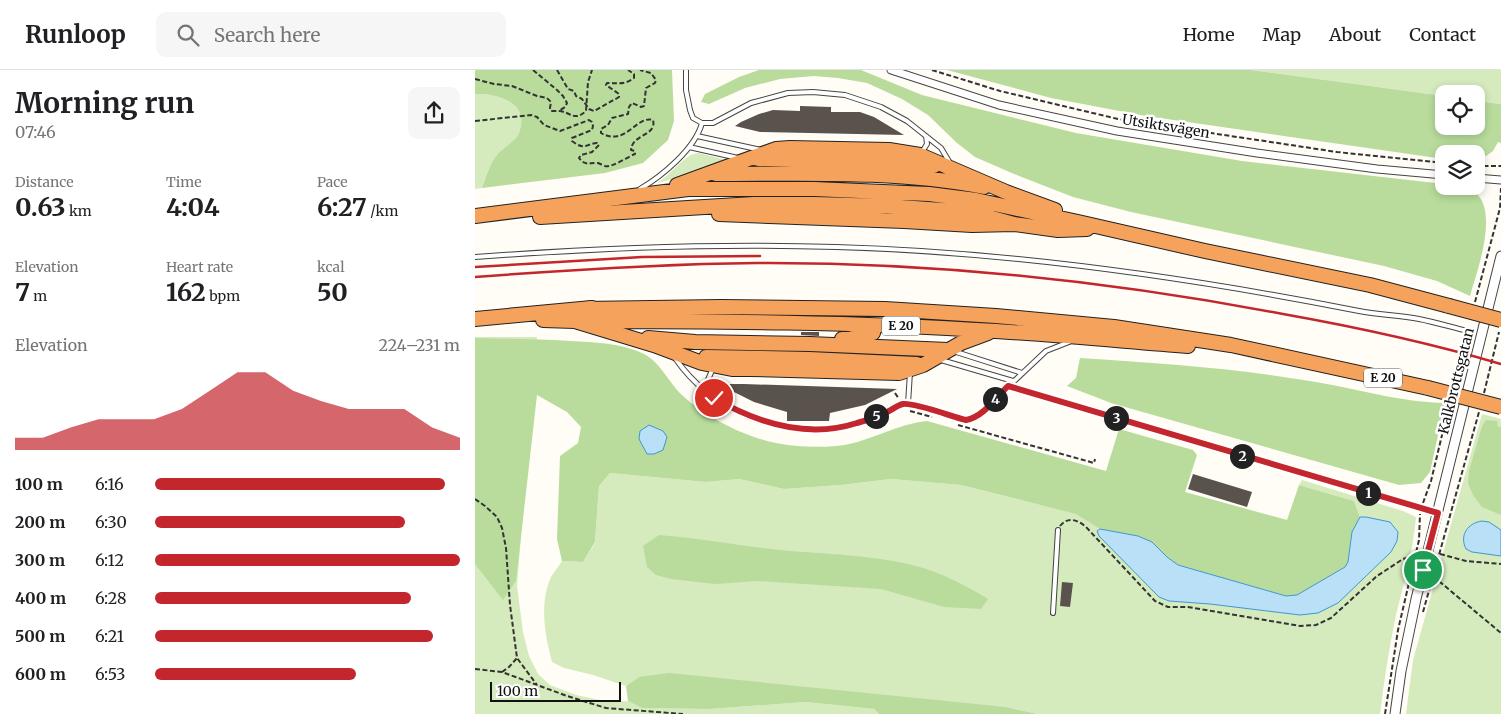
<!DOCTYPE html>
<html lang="en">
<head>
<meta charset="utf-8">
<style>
	body { margin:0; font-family:Merriweather,serif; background:#f6f6f6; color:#202124; height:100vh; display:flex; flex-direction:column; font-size:19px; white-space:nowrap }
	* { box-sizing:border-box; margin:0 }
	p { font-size:16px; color:#757577 }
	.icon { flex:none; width:28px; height:28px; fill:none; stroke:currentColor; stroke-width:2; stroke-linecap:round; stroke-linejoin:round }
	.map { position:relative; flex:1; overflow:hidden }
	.panel { display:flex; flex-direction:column; background:#fff; width:475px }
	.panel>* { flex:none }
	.controls { position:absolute; left:960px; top:15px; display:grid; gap:10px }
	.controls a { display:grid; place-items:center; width:50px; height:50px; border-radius:10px; background:#fff; box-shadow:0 2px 8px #0003; font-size:25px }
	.scale { position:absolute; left:15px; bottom:12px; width:131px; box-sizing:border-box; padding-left:5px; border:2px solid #111; border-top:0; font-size:14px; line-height:18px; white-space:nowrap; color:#111; -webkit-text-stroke:4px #fff; paint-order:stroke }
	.pin { position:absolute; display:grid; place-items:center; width:42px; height:42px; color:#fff; margin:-21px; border:2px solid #fff; border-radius:50%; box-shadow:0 1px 5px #0007 }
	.km { position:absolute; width:25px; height:25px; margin:-12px; border-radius:50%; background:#222; color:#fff; font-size:14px; line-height:25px; text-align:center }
	.round { display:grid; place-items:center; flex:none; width:52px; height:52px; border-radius:10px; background:#f6f6f6 }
	.headline { display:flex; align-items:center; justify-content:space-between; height:85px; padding:0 15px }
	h1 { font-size:28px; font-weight:700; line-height:38px }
	.figures { display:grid; grid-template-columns:repeat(3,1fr); gap:8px; height:85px; padding:5px 15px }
	.figures div { display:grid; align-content:center }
	.figures b { font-size:25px; font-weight:700 }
	.figures small { font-size:14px; font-weight:400 }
	.figures p { font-size:14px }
	.chart { height:140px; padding:10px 15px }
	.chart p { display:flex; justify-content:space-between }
	.chart svg { width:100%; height:90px; margin-top:5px; fill:#c4262e; opacity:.7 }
	ul { padding:0 15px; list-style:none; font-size:16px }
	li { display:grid; grid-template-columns:80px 60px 1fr; align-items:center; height:38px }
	li i { height:12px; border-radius:6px; background:#c4262e }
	header { display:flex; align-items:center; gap:30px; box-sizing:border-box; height:70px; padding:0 25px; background:#fff; border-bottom:1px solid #e0e0e0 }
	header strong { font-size:24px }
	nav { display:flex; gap:28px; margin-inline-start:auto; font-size:18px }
	.search { width:350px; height:45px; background:#f6f6f6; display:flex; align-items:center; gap:12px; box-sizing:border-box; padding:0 18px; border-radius:10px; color:#757577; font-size:19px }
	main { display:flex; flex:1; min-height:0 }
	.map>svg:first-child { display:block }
</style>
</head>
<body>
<header>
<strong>Runloop</strong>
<div class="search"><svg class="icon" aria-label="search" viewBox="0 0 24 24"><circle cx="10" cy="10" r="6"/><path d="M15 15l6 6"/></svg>Search here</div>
<nav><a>Home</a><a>Map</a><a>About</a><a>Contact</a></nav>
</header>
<main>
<section class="panel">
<div class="headline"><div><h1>Morning run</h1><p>07:46</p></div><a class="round"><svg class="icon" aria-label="share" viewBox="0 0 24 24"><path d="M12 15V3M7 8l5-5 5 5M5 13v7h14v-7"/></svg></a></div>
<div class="figures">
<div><p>Distance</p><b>0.63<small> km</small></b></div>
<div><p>Time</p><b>4:04</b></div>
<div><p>Pace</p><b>6:27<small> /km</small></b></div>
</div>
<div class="figures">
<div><p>Elevation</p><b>7<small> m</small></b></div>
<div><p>Heart rate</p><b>162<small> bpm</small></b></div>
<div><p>kcal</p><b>50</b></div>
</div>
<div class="chart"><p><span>Elevation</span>224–231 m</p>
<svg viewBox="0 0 160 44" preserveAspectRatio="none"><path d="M0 44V38L10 38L20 33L30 29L40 29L50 29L60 24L70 15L80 6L90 6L100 15L110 20L120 24L130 24L140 24L150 33L160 38V44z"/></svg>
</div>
<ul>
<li><b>100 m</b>6:16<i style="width:95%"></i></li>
<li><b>200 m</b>6:30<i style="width:82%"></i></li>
<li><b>300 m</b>6:12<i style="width:100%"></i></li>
<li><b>400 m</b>6:28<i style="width:84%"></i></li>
<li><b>500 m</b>6:21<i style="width:91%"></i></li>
<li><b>600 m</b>6:53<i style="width:66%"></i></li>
</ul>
</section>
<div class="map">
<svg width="1026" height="644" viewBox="0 0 1026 644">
	<rect width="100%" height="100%" fill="#fffdf5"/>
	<path fill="#d5ebbd" d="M776 0H1026V34L1001 31V24H969V26Z
		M0 24C24 23 57 34 43 65 40 71 26 79 21 86 14 95 11 108 7 118L0 119Z
		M224 83 252 90 210 106 182 113C196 105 210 83 224 83Z
		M0 267H62L42 516 48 562 54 586 63 604 75 615 101 625 134 632 153 631 167 638 234 639 331 632 399 639 404 644H0Z
		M1007 344 1026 349V644H931L938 590Z
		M135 403 231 412 264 409 309 419 366 415 416 409 486 415 602 444 625 459 622 461 694 531 735 534 825 545 922 471 923 462 915 452 891 447H885L879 431 824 415 827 410 928 441 941 447C938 481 929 513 921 545 914 578 909 611 905 644H563L531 637 164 607 151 616 118 605 89 598 77 592C70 566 64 534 76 507 79 502 84 496 87 491L108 492 120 473 124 416Z"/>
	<path fill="#b9dc9c" d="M0 0H197L199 51 193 70 168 93 130 103 7 118C11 108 14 95 21 86 26 79 40 71 43 65 57 34 24 23 0 24Z
		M284 0H386L447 25 601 63 767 91 969 114V116C979 116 994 116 1002 124 1023 145 1002 201 995 226L962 211 909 196 656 142 598 127 539 104 500 87 482 73 453 45 427 29 392 13 363 8 339 6 305 9 270 18 234 34 226 32 230 24 264 7Z
		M472 0H776L969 26V56H1001V31L1026 34V73L1023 72 1018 81 1011 86 974 80 972 84H969V89L671 46 576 28Z
		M0 268C32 269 63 269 95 271 118 272 147 273 169 284 186 293 194 313 207 325 230 347 270 367 301 373 318 377 352 378 369 375 398 370 422 354 452 351L631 401 644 359 718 380 722 385 710 422 812 450 824 415 879 431 885 447 877 462 873 492 870 497 822 525 811 526 703 495 692 487 677 472 663 466 625 459 601 444 486 415 416 409 366 415 309 419 264 409 231 412 135 403 124 416 120 472 108 492 87 491 82 469 85 386 103 373 106 357 92 342 62 325 41 511 28 530 0 494Z
		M605 288C681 293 759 298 835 311 880 318 923 332 970 333L955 402 946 413 924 415 636 333 592 316 601 308Z
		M1011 350 1022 351 1023 357H1026V445L1007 437 998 425 993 413 994 401 1007 356Z
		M184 465C225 468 265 476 305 480 348 484 400 485 441 496 467 503 490 515 513 529L506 539 469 537 406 519 283 511 240 514 196 509 181 505 172 497 168 476Z
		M194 603 531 637 563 644H404L399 639 331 632 234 639 167 638 153 631 151 616 164 607Z"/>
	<path fill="#b9e0f7" stroke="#3f96cf" d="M174 355 188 361 192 367 188 380 179 384H172L164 369 165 361Z
		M885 447H891L915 452 923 462 922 471 916 482 863 533 843 543 825 545 735 534 694 531 684 527 624 466 622 461 625 459 663 466 677 472 692 487 703 495 811 526 822 525 870 497 873 492 877 462Z
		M1007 451 1014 452 1026 460V486L997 482 991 479C984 465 993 453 1007 451Z"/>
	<path fill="#5a524d" d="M325 36 356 37V42H385L399 47 429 65 285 62 260 56 266 52 284 44 298 40 325 41Z
		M326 262H344V266L326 265Z
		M247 314H269L422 319 390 335 355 343 354 351H312V342L279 332 257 321Z
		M718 404 777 422 772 437 713 419Z
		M587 512 598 513 595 537 585 536Z"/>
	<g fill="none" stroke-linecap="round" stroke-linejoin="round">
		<defs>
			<path id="service" d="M211 0V20L215 40 218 48 227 53H238L276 33 313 23 338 22 370 25 406 37 432 51 466 78 475 93
				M222 66 286 80
				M214 77 263 88
				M447 82 452 74 451 66
				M165 119C187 106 220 79 227 53
				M0 187C120 178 241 173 361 177 537 182 712 207 884 241 904 245 924 245 944 249 960 252 976 257 993 261
				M478 281 547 303
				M200 288C236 340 303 369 366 357 382 354 398 348 413 341 417 339 422 336 427 334 445 329 479 355 500 348L571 281 594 272
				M466 290 538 311
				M533 316 963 443
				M236 324 232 312 238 298
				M433 334 435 302
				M578 543 583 460"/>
			<path id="minor" d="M416 0 524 35 642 61 782 83 902 99 969 105
				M1001 108 1026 110"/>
			<path id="tertiary" d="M920 644 926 601 941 529 1026 186"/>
			<path id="motorway" d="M283 89 414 92 459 96
				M241 104C329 104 422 100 509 117
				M202 115 301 79 315 78 414 80 445 85 531 122 580 140
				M244 144 429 151 497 155 539 154 583 160 612 159
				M0 146 213 119H339L454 124 501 130 603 152 730 181 895 215 974 236
				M65 147 279 134H339L412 136 480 141 499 143 539 154
				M108 239 246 237 410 239 521 246 639 257 756 275 953 318
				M0 249 117 238
				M68 250 100 251 179 275 227 293 257 299H276L424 303 448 295 486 273 513 263
				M100 251C240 251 381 252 521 261 585 265 649 271 713 276
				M173 268 220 272 335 274 473 280
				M367 269H374L398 263
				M231 287 334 289 442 294"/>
		</defs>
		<use href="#service" stroke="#444" stroke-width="6"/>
		<use href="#minor" stroke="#444" stroke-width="9"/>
		<use href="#tertiary" stroke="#444" stroke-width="11"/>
		<use href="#motorway" stroke="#222" stroke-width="16"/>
		<path stroke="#333" stroke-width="2" stroke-dasharray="5 2.5" stroke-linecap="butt" d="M58 0 82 20 88 26 92 33 90 37 84 41
			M82 0 93 19 99 21 101 26 107 29 114 39 119 41 144 27V24L131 15 132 13C143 13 150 15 159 8V4L153 0
			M457 0 525 21 643 49 862 82 969 93
			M0 9 19 14 37 16 62 26 72 28 76 32 75 38 76 41C79 41 82 41 84 41 96 42 99 52 111 41L113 12 117 0
			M0 51 56 45 62 47 69 55 85 61 114 50 117 52 118 56 117 60 97 68V71C110 81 110 74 122 73L124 75 117 82 106 85 104 88C111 97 114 92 123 93 123 93 130 96 130 96 137 98 152 87 160 84V81L156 80C157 64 182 66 178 50 161 45 151 77 126 63V59L133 55 137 48 153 44 154 37 157 33 166 37 169 36 171 18 180 13 181 10 176 3 165 0
			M1001 96H1026
			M1000 232 1025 138 1026 118
			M980 314 991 265
			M420 323 424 329
			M1009 323 1024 262
			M435 341 457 347
			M483 355 619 393 620 389
			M0 429 10 436 22 447 27 458 31 478 35 535 42 588 62 615
			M948 433 956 411 974 336
			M585 456C593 446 603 450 611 457L680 531 693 537H713L825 556 841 555 856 548 902 506 928 489 940 485
			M965 484 991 491 1026 494
			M958 507 965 512 1026 563
			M948 542 1004 342
			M0 599 27 602 92 626 131 638 208 644
			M27 602 34 597 42 588
			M910 644 923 560 944 470 945 444"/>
		<use href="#service" stroke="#fff" stroke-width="4"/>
		<use href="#minor" stroke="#fff" stroke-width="7"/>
		<use href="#tertiary" stroke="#fff" stroke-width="9"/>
		<use href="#motorway" stroke="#f5a25d" stroke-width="14"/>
		<path stroke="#c4262e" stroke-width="2.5" d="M0 197 167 187 285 186
			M0 207C93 200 187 194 281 193 457 192 635 211 808 244 881 257 955 273 1026 294"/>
		<defs>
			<path id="motorway-bridge" d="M974 236 1026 250
				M953 318 1026 337"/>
		</defs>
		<use href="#motorway-bridge" stroke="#222" stroke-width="16" stroke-linecap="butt"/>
		<use href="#motorway-bridge" stroke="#f5a25d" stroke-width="14"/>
	</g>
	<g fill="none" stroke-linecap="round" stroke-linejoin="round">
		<defs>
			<path id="route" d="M239 328C282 353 332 369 382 353 393 350 404 346 414 341 418 339 423 335 428 334 439 332 478 347 491 350 508 347 521 328 533 316L963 443 948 500"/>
		</defs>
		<use href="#route" stroke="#fff" stroke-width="10"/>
		<use href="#route" stroke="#c4262e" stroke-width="6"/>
	</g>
	<g text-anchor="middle" stroke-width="5" stroke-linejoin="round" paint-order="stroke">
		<g fill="#fff" stroke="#585858" stroke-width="1">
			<rect x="407" y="246.5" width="38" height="19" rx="4"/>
			<rect x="889" y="298.5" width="38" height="19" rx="4"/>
		</g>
		<g font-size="12" font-weight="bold" fill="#111">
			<text x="426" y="260">E 20</text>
			<text x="908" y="312">E 20</text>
		</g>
		<g font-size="14" fill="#111" stroke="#fff">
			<text transform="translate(691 56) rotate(9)" y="5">Utsiktsvägen</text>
			<text transform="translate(981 311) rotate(-76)" y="5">Kalkbrottsgatan</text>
		</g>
	</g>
</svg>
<div class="controls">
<a><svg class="icon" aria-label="locate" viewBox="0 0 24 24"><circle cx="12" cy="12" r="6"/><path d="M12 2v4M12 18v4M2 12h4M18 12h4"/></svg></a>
<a><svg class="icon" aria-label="layers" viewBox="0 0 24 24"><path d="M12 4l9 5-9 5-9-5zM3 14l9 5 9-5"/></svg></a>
</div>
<div class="scale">100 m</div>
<div class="pin" style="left:948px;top:500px;background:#1e9e55"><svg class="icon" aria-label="arrive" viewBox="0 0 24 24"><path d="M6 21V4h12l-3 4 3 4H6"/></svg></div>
<div class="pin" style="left:239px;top:328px;background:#d93025"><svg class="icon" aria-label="check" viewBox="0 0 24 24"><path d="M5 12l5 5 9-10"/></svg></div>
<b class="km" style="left:893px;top:423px">1</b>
<b class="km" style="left:767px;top:386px">2</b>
<b class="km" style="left:641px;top:348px">3</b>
<b class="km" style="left:520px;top:329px">4</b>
<b class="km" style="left:401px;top:346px">5</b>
</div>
</main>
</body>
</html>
